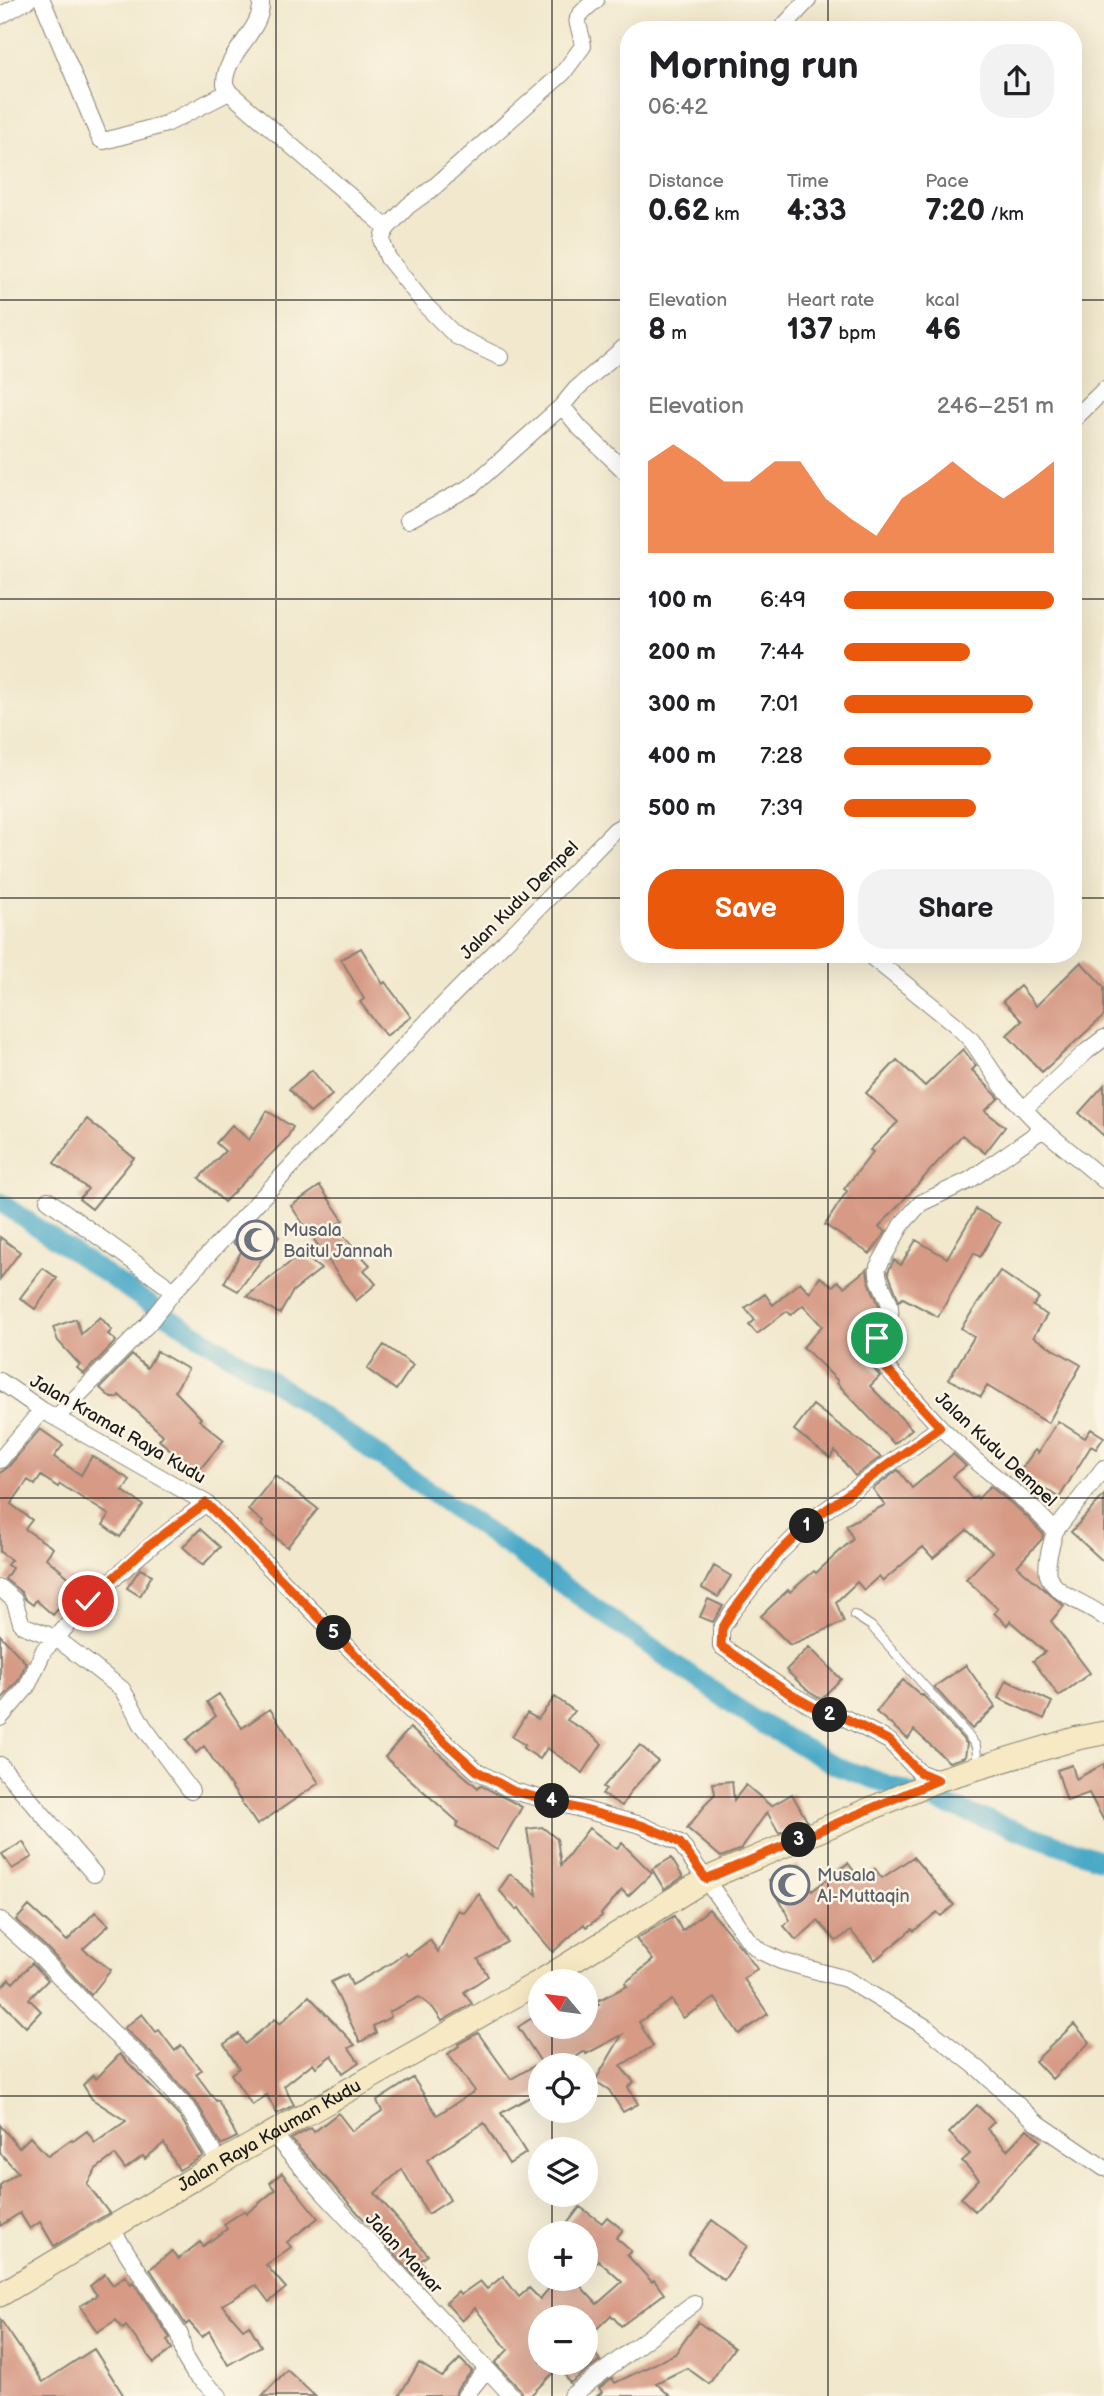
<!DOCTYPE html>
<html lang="en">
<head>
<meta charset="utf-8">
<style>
	body { margin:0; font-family:"Balsamiq Sans",sans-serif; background:#f2f2f2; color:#202124; height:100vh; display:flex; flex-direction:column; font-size:26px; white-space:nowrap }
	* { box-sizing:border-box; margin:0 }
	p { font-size:23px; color:#757577 }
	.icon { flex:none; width:38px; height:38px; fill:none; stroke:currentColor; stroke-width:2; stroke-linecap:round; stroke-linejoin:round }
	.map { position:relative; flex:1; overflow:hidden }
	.panel { position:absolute; left:620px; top:21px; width:462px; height:942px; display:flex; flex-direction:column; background:#fff; border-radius:28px; box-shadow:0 7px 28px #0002 }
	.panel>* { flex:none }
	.needle { width:46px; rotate:299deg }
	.fabs { position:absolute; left:528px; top:1969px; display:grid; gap:14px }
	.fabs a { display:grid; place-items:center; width:70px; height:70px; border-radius:50%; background:#fff; box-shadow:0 7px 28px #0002; font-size:35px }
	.pin { position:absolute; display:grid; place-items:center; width:60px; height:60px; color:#fff; margin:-30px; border:4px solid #fff; border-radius:50%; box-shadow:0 2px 7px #0007 }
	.km { position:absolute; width:35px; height:35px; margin:-18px; border-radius:50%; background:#222; color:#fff; font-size:19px; line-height:35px; text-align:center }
	.round { display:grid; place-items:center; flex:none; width:74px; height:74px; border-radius:28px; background:#f2f2f2 }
	.headline { display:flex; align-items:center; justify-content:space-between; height:119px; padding:0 28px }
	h1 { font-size:38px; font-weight:600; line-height:52px }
	.metrics { display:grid; grid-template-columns:repeat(3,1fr); gap:10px; height:119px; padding:7px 28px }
	.metrics div { display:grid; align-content:center }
	.metrics b { font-size:30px; font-weight:600 }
	.metrics small { font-size:19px; font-weight:400 }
	.metrics p { font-size:19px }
	.chart { height:196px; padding:14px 28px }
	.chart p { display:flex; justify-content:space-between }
	.chart svg { width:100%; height:126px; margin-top:7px; fill:#ea580c; opacity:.7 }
	.button { display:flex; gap:14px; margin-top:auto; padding:14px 28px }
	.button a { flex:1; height:80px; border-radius:28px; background:#ea580c; color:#fff; font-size:28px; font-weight:600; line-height:80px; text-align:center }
	.button a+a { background:#f2f2f2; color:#202124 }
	ul { padding:0 28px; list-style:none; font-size:23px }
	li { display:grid; grid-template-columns:112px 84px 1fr; align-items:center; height:52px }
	li i { height:18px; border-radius:9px; background:#ea580c }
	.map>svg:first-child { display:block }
</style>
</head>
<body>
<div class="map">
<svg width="1104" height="2396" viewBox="0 0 1104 2396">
	<rect width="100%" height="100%" fill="#fcf5e5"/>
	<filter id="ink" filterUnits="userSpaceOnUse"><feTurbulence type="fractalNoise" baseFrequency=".0143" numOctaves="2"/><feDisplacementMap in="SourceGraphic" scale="14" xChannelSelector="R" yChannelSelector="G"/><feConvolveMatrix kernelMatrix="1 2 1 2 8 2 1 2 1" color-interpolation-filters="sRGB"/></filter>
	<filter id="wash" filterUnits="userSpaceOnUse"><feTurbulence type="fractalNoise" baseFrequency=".00686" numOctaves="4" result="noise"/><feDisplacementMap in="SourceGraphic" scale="28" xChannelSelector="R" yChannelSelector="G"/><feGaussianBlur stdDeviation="1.57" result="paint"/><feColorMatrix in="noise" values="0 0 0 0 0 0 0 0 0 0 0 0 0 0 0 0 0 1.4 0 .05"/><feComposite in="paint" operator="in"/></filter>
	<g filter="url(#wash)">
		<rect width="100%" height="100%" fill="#f1e8cd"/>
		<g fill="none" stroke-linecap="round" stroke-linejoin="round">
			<path stroke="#48a9c7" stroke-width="19" d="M0 1202 158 1310 278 1385 752 1718 836 1766 1104 1861"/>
		</g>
		<g id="blocks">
			<path fill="#d69a85" d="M361 948 383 984 385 982 411 1017 386 1036 360 1002 364 999 341 959Z
				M1081 962 1104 987V1016L1042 1072 1007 1035 1022 1021 1003 1001 1020 986 1036 1006Z
				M963 1049 976 1066 972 1070 999 1098 985 1111 1005 1127 985 1153 962 1135 879 1227 886 1232 870 1254 825 1225 847 1191 844 1189 873 1152 870 1150 898 1122 866 1093 897 1060 925 1086Z
				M312 1070 332 1095 310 1113 289 1089Z
				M1104 1085V1136L1079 1113Z
				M267 1111 293 1127 287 1138 224 1202 199 1178 225 1151 216 1143 232 1125 249 1140Z
				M87 1119 134 1158 92 1209 79 1199 88 1189 54 1163Z
				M320 1186 343 1220 334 1226 370 1265 364 1270 376 1284 356 1301 291 1206Z
				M976 1209 1000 1223 980 1257 974 1253 938 1317 903 1298 899 1301 888 1272 894 1260 901 1265 916 1240 947 1258Z
				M256 1219 279 1237 238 1291 224 1283 242 1250 233 1243Z
				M0 1237 20 1252 0 1279Z
				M301 1254 321 1269 293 1291 280 1314 247 1296Z
				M43 1268 57 1278 35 1309 20 1298Z
				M867 1269 869 1282 879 1305 880 1313 879 1316 856 1333 865 1345 863 1349 867 1361 880 1376 870 1386 912 1429 894 1444 837 1383 838 1381 803 1347 822 1326 803 1305 791 1315 787 1311 757 1334 749 1325 755 1320 745 1308 765 1294 773 1305 800 1282 810 1293 820 1277 833 1286 838 1281 844 1287Z
				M1000 1271 1039 1298 1033 1306 1047 1315 1033 1337 1081 1365 1048 1423 987 1386 981 1397 949 1379 974 1337 961 1328Z
				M100 1317 112 1330 108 1334 116 1341 84 1374 77 1368 80 1365 58 1341 53 1327 76 1319 81 1334Z
				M384 1345 413 1365 396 1390 367 1369Z
				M157 1351 188 1369 175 1391 201 1418 199 1420 224 1440 196 1474 171 1454 173 1452 159 1440 163 1435 119 1395 117 1398H111L100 1388 132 1355 147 1368Z
				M813 1405 881 1457 855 1476 835 1451 830 1458 794 1430Z
				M1058 1421 1085 1438 1091 1429 1104 1437 1096 1449 1091 1446 1059 1498 1020 1471 1035 1450 1038 1453Z
				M40 1429 63 1445 54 1457 81 1475 92 1456 130 1480 123 1491 143 1505 120 1537 103 1525 109 1515 60 1484 58 1487 41 1476 35 1485 28 1480 11 1504 32 1520 25 1529 53 1548 46 1558 78 1585 53 1615 36 1600 33 1605 25 1599 21 1592 5 1579 12 1568 7 1565 11 1560 0 1552V1473L8 1467Z
				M953 1454 966 1466 953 1476 972 1499 976 1496 978 1499 990 1486 1022 1512 1043 1534 1042 1539 1017 1566 1064 1606 1051 1621 1090 1673 1059 1696 1033 1661 1045 1652 1010 1621 1007 1625 994 1613 998 1609 966 1579 992 1552 967 1530 933 1558 923 1547 883 1581 879 1576 864 1590 857 1582 836 1602 844 1622 790 1645 761 1616 788 1590 790 1592 814 1571 816 1573 853 1539 846 1525 885 1505 873 1489 898 1470 912 1488Z
				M275 1476 318 1509 287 1547 261 1525 263 1522 248 1510Z
				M1104 1495V1562L1071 1532Z
				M200 1529 220 1547 203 1565 183 1547Z
				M714 1566 731 1576 718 1597 702 1588Z
				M140 1569 152 1575 140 1596 127 1588Z
				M708 1599 723 1606 713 1622 700 1617Z
				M0 1635 26 1663 18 1681 0 1701Z
				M809 1647 841 1679 821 1699 809 1692 786 1670Z
				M966 1665 995 1707 972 1729 934 1687Z
				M903 1680 922 1696 923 1695 962 1738 967 1744 965 1757 949 1762 914 1730 908 1739 876 1712Z
				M1006 1680 1052 1702 1044 1719 998 1698Z
				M219 1694 242 1728 270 1709 319 1783 257 1825 204 1746 196 1753 186 1740 216 1716 207 1702Z
				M555 1697 574 1711 567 1720 590 1734 602 1744 583 1773 547 1748 540 1759 523 1748 525 1745 512 1737 527 1713 538 1719Z
				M410 1728 478 1788 480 1785 522 1807 497 1850 456 1826 458 1822 385 1757Z
				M640 1745 658 1761 631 1791 622 1806 602 1794 606 1789 603 1787Z
				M1104 1764V1821L1089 1793 1067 1801 1057 1770 1072 1765 1076 1779Z
				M732 1781 734 1800 746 1785 771 1806 792 1794 807 1821 779 1833 767 1812 741 1849 721 1857 687 1828 704 1807 703 1806 715 1794 713 1783Z
				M542 1827 557 1839 561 1865 589 1828 617 1849 622 1843 652 1873 628 1896 622 1890 601 1914 602 1916 586 1927 584 1924 553 1952 535 1931 519 1908 516 1910 499 1890 510 1874 537 1895 527 1829Z
				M23 1842 32 1857 12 1869 2 1854Z
				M913 1857 954 1905 941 1916 937 1912 914 1931 912 1929 875 1960 851 1931 836 1941 818 1921 796 1940 784 1926 790 1920 769 1880 798 1865 812 1891 848 1863 861 1881 875 1869 882 1878Z
				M671 1858 683 1877 664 1889 652 1869Z
				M479 1894 507 1942 478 1959 488 1976 464 1992 472 2004 442 2021 433 2008 419 1997 389 2012 391 2017 373 2026 376 2033 360 2042 331 1982 347 1974 352 1985 393 1962 405 1953 408 1956 430 1940 438 1952 458 1910 464 1913Z
				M29 1906 67 1941 95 1912 109 1925 83 1949 111 1970 91 1995 47 1948 16 1920Z
				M709 1909 744 1951 757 1969 744 1979 768 2014 739 2034 715 1998 683 2018 672 2000 639 2022 653 2046 620 2066 634 2082 628 2087 638 2104 623 2112 609 2090 595 2081 622 2035 586 2054 585 2051 564 2065H543L518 2027 532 2018 533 2021 541 2016V2026H586V2011L599 2005 597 2001 627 1986 625 1983 653 1960 636 1939 674 1916 682 1931Z
				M32 1963 48 1980 29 1999 41 2011 26 2027 0 2001V1989L9 1979 13 1983Z
				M309 1996 355 2045 349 2048 359 2062 343 2073 332 2055 316 2067 313 2063 284 2086 294 2105 277 2114 267 2095 252 2105 231 2074 239 2068 224 2044 239 2034 245 2044 275 2019 280 2024Z
				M142 2014 156 2032 159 2030 175 2051 181 2045 201 2070 196 2074 216 2101 218 2100 237 2137 221 2145 198 2105 151 2053 124 2028Z
				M1074 2024 1090 2042 1052 2079 1035 2061Z
				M478 2033 511 2079 541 2062V2091L501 2113 526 2153 509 2164 484 2123 427 2160 450 2200 428 2214 402 2169 375 2193 428 2255 420 2261 424 2265 414 2275 291 2139 311 2128 314 2132 338 2113 352 2131 382 2111 377 2101 413 2078 437 2115 475 2091 448 2054 459 2046 458 2044Z
				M120 2054 181 2118 203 2156 179 2170 164 2143 145 2159 143 2156 125 2169 115 2155 96 2169 87 2184 109 2213 54 2246 40 2222 30 2229 20 2213 0 2226V2185L18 2172 0 2153V2125L19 2148 30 2137 48 2156 72 2139 73 2141 87 2131 95 2143 126 2121 92 2099 83 2085 93 2075 96 2079Z
				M977 2105 994 2122 987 2129 1007 2150 1027 2129 1041 2141 975 2211 961 2198 979 2179 962 2161 970 2154 949 2133Z
				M282 2173 318 2218 287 2242 291 2247 266 2265 286 2288 269 2302 256 2285 222 2305 243 2329 249 2325 261 2346 228 2365 209 2331 202 2337 189 2322 186 2325 150 2269 172 2251 178 2259 200 2242 203 2246 227 2229 224 2224 244 2211 246 2214 275 2190 270 2183Z
				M580 2207 602 2223 607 2217 623 2230 616 2238 631 2251 627 2255 652 2282 654 2280 664 2294 621 2326 611 2315 586 2339 600 2361 570 2383 561 2368 569 2362H586V2317H541V2362H564L530 2396H522L520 2389 495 2363 508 2350 475 2308 462 2321 446 2303 458 2292 460 2295 480 2281 487 2289 503 2276 519 2297 529 2288 540 2299 558 2278H573L597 2304 622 2282 598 2260 586 2274V2233H560Z
				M712 2220 747 2246 724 2280 688 2254Z
				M105 2274 113 2285 125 2276 131 2284 133 2282 170 2338 167 2340 172 2349 154 2363 126 2326 123 2329 116 2320 97 2332 80 2306 97 2295 90 2286Z
				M0 2319 43 2382 94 2349 124 2396H0Z
				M698 2322 734 2348 709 2384 687 2368 656 2383 670 2396H597L602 2392 599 2388 612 2378 615 2383 675 2354Z
				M460 2359 472 2371 457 2389 455 2396H399L419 2363 442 2377Z
				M287 2370 315 2396H262Z"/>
		</g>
	</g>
	<g filter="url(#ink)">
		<use href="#blocks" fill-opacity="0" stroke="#868274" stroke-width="2"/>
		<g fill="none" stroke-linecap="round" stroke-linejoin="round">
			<defs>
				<path id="lane" d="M854 1615 871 1626 967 1734 976 1746 978 1766"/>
				<path id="street" d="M42 0 100 139 104 141 166 124 229 92
					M261 0C264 31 224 53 225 84L229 92 387 228
					M0 16 28 0
					M780 30 808 0
					M500 357 456 336 426 306 388 258 382 242 383 235 387 228 408 206 433 188 563 73 583 46C580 18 567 23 596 0
					M562 406 580 428 628 474
					M1073 420 1104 390
					M408 520 472 486 562 406 576 389 628 344
					M868 954 956 1025 972 1041 1003 1087 1043 1129 970 1180 921 1203 902 1224 878 1267C875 1284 893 1297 890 1314 888 1330 873 1337 875 1355L940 1427 976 1461 1029 1504 1055 1531C1052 1543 1045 1562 1048 1575 1055 1596 1088 1603 1104 1617
					M1024 1109 1087 1051 1104 1038
					M1043 1129 1104 1180
					M48 1200 174 1291
					M0 1381 42 1410 206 1503 409 1709 477 1771 513 1791 641 1825 680 1843 749 1941 760 1951 781 1961 846 1979 927 2028 979 2069 1035 2121 1104 2168
					M56 1418 148 1324 174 1291 440 1008 615 830 628 823
					M0 1460 42 1410
					M1055 1531 1104 1468
					M0 1588 14 1600 22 1625 56 1638 44 1650 27 1687 0 1718
					M0 1765 94 1874
					M938 1780 919 1772 889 1741 845 1718 826 1714 791 1694 721 1646V1629L732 1612 776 1556 812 1520 940 1427
					M191 1791 143 1726 122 1689 56 1638C102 1585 150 1545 206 1503
					M0 1920 39 1955 112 2032 143 2060 190 2112 219 2163
					M272 2133 323 2192 512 2396
					M111 2228 180 2335 185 2358 194 2373 219 2396
					M465 2396 486 2370
					M571 2396 694 2303"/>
				<g id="secondary">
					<path d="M541 1981 706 1879 938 1780 1078 1738 1104 1733"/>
					<path id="s1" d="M0 2295 204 2172 541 1981"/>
				</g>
			</defs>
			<use href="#lane" stroke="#868274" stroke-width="10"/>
			<use href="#street" stroke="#868274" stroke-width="18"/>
			<use href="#secondary" stroke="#868274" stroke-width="25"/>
			<use href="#lane" stroke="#fff" stroke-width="8"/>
			<use href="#street" stroke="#fff" stroke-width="16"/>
			<use href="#secondary" stroke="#f7e9c3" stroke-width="23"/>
		</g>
	</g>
	<g fill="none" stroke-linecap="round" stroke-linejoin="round" filter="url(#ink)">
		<defs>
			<path id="route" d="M88 1601 148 1546 206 1503 409 1709 477 1771 513 1791 641 1825 668 1836 680 1843 706 1879 938 1780 919 1772 890 1741 845 1718 826 1714 790 1694 721 1646 722 1629 732 1612 776 1556 812 1520 940 1427 881 1363 875 1355 877 1338"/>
		</defs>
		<use href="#route" stroke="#fff" stroke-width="14"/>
		<use href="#route" stroke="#ea580c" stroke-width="9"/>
	</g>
	<path fill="none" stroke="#1c1c1c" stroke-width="2" stroke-opacity="0.55" d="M276 0V2396M552 0V1981M828 0V30M0 300H628M1073 300H1104M0 599H628M1073 599H1104M0 898H628M1073 898H1104M828 954V2396M0 1198H1104M0 1498H1104M0 1797H1104M552 2026V2065M0 2096H541M586 2096H1104M552 2110V2149M552 2194V2233M552 2278V2317M552 2362V2396"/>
	<defs>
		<symbol id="mosque-ring" viewBox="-11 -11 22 22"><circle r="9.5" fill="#fcf5e5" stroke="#6b7280" stroke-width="1.5"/><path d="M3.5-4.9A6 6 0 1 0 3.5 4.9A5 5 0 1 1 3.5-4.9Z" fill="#6b7280"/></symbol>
	</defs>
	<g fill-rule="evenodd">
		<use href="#mosque-ring" x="234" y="1218" width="44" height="44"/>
		<use href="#mosque-ring" x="768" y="1863" width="44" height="44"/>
	</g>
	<g text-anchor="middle" stroke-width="5" stroke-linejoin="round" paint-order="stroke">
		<g font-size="18" fill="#1c1c1c" stroke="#fcf5e5">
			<text transform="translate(519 900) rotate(-45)" y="6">Jalan Kudu Dempel</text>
			<text transform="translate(118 1429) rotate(30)" y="6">Jalan Kramat Raya Kudu</text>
			<text transform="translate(996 1449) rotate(43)" y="6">Jalan Kudu Dempel</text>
			<text dy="6" stroke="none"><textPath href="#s1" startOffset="313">Jalan Raya Kauman Kudu</textPath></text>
			<text transform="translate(404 2253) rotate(47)" y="6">Jalan Mawar</text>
		</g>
		<g font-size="18" fill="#5b616d" stroke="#fcf5e5" text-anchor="start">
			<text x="283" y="1236">Musala<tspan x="283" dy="21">Baitul Jannah</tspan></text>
			<text x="817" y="1881">Musala<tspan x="817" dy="21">Al-Muttaqin</tspan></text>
		</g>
	</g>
</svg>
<div class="fabs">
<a><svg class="needle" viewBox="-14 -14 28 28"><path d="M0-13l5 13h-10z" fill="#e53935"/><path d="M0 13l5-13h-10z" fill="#757577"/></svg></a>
<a><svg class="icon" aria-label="locate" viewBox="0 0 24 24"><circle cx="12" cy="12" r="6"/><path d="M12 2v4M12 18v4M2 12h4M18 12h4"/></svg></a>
<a><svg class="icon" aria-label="layers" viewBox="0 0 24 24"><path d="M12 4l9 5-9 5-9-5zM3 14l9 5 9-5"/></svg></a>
<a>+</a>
<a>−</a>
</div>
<div class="pin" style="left:877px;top:1338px;background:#1e9e55"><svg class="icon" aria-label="arrive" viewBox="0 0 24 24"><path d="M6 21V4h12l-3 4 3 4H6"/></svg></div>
<div class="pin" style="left:88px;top:1601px;background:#d93025"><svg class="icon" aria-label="check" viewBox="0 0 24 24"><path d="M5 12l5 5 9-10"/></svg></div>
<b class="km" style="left:807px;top:1526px">1</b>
<b class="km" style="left:830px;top:1715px">2</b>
<b class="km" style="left:799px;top:1840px">3</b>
<b class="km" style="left:552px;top:1801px">4</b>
<b class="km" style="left:334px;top:1633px">5</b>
<section class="panel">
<div class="headline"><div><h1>Morning run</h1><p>06:42</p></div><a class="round"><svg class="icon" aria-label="share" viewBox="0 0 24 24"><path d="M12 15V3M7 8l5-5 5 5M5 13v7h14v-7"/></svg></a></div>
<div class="metrics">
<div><p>Distance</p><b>0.62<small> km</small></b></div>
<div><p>Time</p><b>4:33</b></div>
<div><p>Pace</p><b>7:20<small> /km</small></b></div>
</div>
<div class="metrics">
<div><p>Elevation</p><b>8<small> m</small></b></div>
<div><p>Heart rate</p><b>137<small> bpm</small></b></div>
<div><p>kcal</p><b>46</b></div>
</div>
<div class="chart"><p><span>Elevation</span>246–251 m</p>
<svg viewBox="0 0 160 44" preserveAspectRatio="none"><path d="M0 44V12L10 6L20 12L30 19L40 19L50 12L60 12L70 25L80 32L90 38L100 25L110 19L120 12L130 19L140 25L150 19L160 12V44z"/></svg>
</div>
<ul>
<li><b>100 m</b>6:49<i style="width:100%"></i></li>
<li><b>200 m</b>7:44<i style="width:60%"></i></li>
<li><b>300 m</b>7:01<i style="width:90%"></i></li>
<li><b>400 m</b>7:28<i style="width:70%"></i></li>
<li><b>500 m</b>7:39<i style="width:63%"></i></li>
</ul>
<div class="button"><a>Save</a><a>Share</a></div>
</section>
</div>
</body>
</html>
